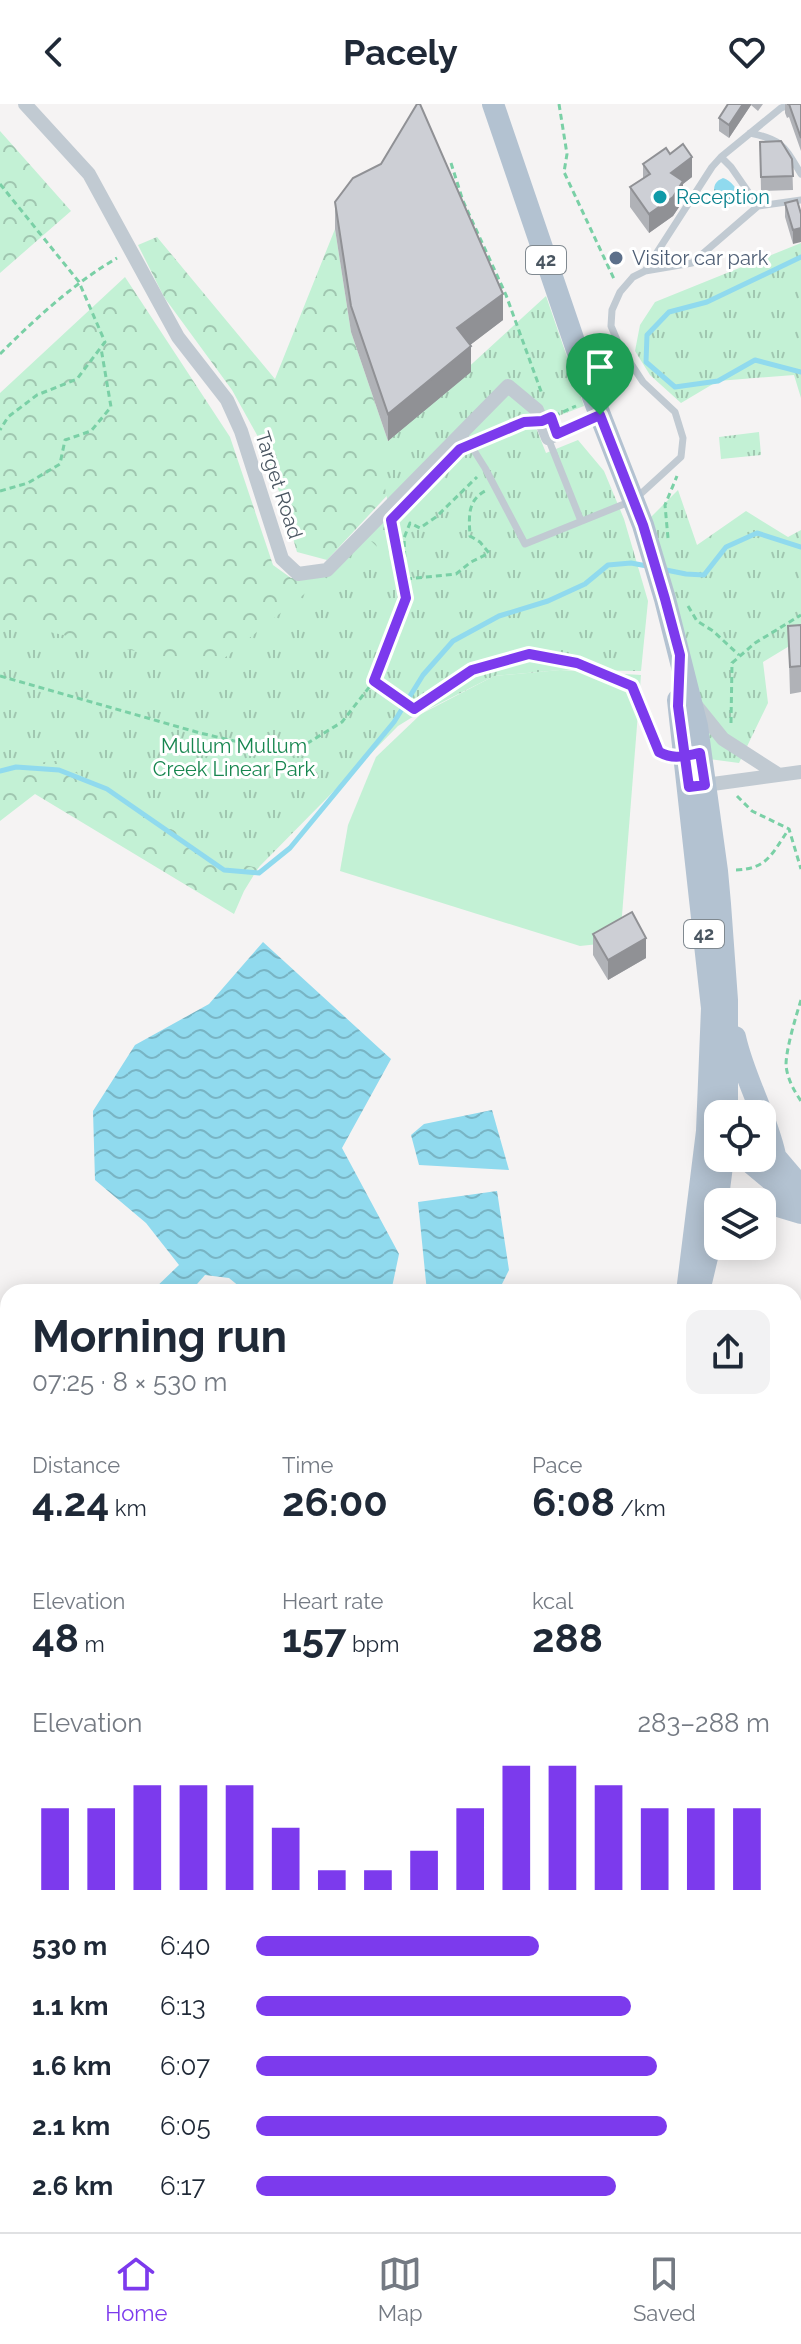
<!DOCTYPE html>
<html lang="en">
<head>
<meta charset="utf-8">
<style>
	body { margin:0; font-family:Raleway,sans-serif; background:#f2f2f3; color:#1f2937; height:100vh; display:flex; flex-direction:column; font-size:30px; white-space:nowrap }
	* { box-sizing:border-box; margin:0 }
	p { font-size:26px; color:#747a83 }
	.icon { flex:none; width:44px; height:44px; fill:none; stroke:currentColor; stroke-width:2; stroke-linecap:round; stroke-linejoin:round }
	.map { position:relative; flex:1; overflow:hidden }
	.panel { position:absolute; left:0px; top:1180px; width:802px; height:948px; display:flex; flex-direction:column; background:#fff; border-radius:24px 24px 0 0; box-shadow:0 4px 20px #0003 }
	.panel>* { flex:none }
	.buttons { position:absolute; left:704px; top:996px; display:grid; gap:16px }
	.buttons a { display:grid; place-items:center; width:72px; height:72px; border-radius:16px; background:#fff; box-shadow:0 4px 20px #0003; font-size:40px }
	.pin { position:absolute; display:grid; place-items:center; width:68px; height:68px; color:#fff; margin:-82px -34px; border-radius:50% 50% 50% 0; rotate:-45deg; box-shadow:0 0 8px #0007 }
	.pin .icon { rotate:45deg }
	.round { display:grid; place-items:center; flex:none; width:84px; height:84px; border-radius:16px; background:#f2f2f3 }
	.head { display:flex; align-items:center; justify-content:space-between; height:136px; padding:0 32px }
	h1 { font-size:44px; font-weight:700; line-height:60px }
	.stats { display:grid; grid-template-columns:repeat(3,1fr); gap:12px; height:136px; padding:8px 32px }
	.stats div { display:grid; align-content:center }
	.stats b { font-size:40px; font-weight:700 }
	.stats small { font-size:22px; font-weight:400 }
	.stats p { font-size:22px }
	.chart { height:224px; padding:16px 32px }
	.chart p { display:flex; justify-content:space-between }
	.chart svg { width:100%; height:144px; margin-top:8px; stroke:#7c3aed; stroke-width:6 }
	ul { padding:0 32px; list-style:none; font-size:26px }
	li { display:grid; grid-template-columns:128px 96px 1fr; align-items:center; height:60px }
	li i { height:20px; border-radius:10px; background:#7c3aed }
	header { display:flex; justify-content:space-between; align-items:center; height:104px; padding:0 32px; background:#fff; font-size:36px; font-weight:700 }
	.dock { display:flex; justify-content:space-around; align-items:center; height:112px; border-top:2px solid #e0e1e3; background:#fff; font-size:22px; color:#747a83 }
	.dock a { display:grid; justify-items:center; gap:4px }
	.dock .selected { color:#7c3aed }
	.map>svg:first-child { display:block }
</style>
</head>
<body>
<header><svg class="icon" aria-label="back" viewBox="0 0 24 24"><path d="M15 5l-7 7 7 7"/></svg>Pacely<svg class="icon" aria-label="heart" viewBox="0 0 24 24"><path d="M12 20l-8-8c-3-5 5-10 8-4 3-6 11-1 8 4z"/></svg></header>
<div class="map">
<svg width="801" height="2128" viewBox="0 0 801 2128">
	<defs>
		<pattern id="forest-crowns" width="20" height="18" patternUnits="userSpaceOnUse" patternTransform="scale(2)"><rect width="20" height="18" fill="#c3f1d5"/><path d="M2 6a3 3 0 1 1 6 0M12 15a3 3 0 1 1 6 0" fill="none" stroke="#a0c6b0"/></pattern>
		<pattern id="park-tufts" width="24" height="20" patternUnits="userSpaceOnUse" patternTransform="scale(2)"><rect width="24" height="20" fill="#c3f1d5"/><path d="M3 7l-1-3M5 7V3M7 7l1-3M15 17l-1-3M17 17v-4M19 17l1-3" fill="none" stroke="#a0c6b0"/></pattern>
		<pattern id="water-waves" width="16" height="10" patternUnits="userSpaceOnUse" patternTransform="scale(2)"><rect width="16" height="10" fill="#90daee"/><path d="M0 5q4-4 8 0t8 0" fill="none" stroke="#78b4c4"/></pattern>
	</defs>
	<rect width="100%" height="100%" fill="#f5f3f3"/>
	<path fill="#c3f1d5" d="M560 566 641 571 621 824 608 839 580 842 340 767 348 721 376 653 421 610 494 572Z"/>
	<path fill="url(#forest-crowns)" d="M0 27 71 107 0 169Z
		M335 125 351 228 388 337 409 368 327 456 297 448 280 390 257 331 232 286 164 193 138 141 157 133 275 275Z
		M125 173 230 333 273 461 291 474 328 471 386 414 390 456 374 577 244 787 234 810 35 690 0 717V289Z"/>
	<path fill="url(#park-tufts)" d="M801 139V294L794 271 718 277 681 299 650 271 635 247 640 221 655 198Z
		M546 192 584 302 535 321 546 349 578 336 604 367 624 415 648 497 641 567 560 566 494 572 411 614 398 622 258 764 226 757 56 657 0 662V517L212 564 328 471 367 433 405 470 391 416 378 346Z
		M759 328 761 351 721 355 719 333Z
		M678 386 697 441 746 407 788 433 801 426V535L763 558 768 599 739 659 709 655 643 421Z"/>
	<path fill="url(#water-waves)" d="M723 74C732 77 736 84 740 92L738 99C727 102 721 96 714 88 714 80 716 77 723 74Z
		M263 838 391 955 342 1044 399 1150 391 1188H246L229 1174 205 1171 190 1188H151L179 1161 146 1119 95 1076 93 1007 135 941 209 900Z
		M492 1006 509 1066 419 1061 411 1031 424 1020Z
		M497 1087 509 1166 498 1188H427L418 1098Z"/>
	<g fill="none" stroke-linecap="round" stroke-linejoin="round">
		<path stroke="#90daee" stroke-width="5" d="M801 153 707 198 669 208 647 231 646 258 675 283 718 277 755 256 801 268
			M661 465 686 470 704 471 726 443 757 429 801 443
			M0 667 16 663 59 666 107 685 224 766 259 769 290 744 394 618 423 571 453 537 499 512 548 497 585 480 608 461 631 459 647 462"/>
		<path stroke="#7ad0a6" stroke-width="3" stroke-dasharray="6 4" stroke-linecap="butt" d="M559 0 567 50 564 68 615 177
			M451 59 463 97 506 191 542 290
			M0 80 79 178 105 238 77 275 37 291 8 313 0 326
			M0 250C36 214 73 180 117 154
			M554 312 576 302
			M479 336 528 317
			M0 387 28 379 60 360 65 336 91 327 111 303 101 244
			M392 423 406 494
			M668 434 665 401 677 372
			M406 475 456 470 471 458 489 449 480 438 470 432C469 413 467 397 485 387
			M406 483 404 434 410 419 420 424 436 413 477 373
			M688 502 697 517 713 527 739 551
			M0 572 200 629 290 650 342 618 374 577 414 605 472 566 529 550 577 559 632 582 659 648 667 652
			M374 577 406 494
			M731 619 732 559 755 539 801 511
			M737 692 752 707 789 725 801 765
			M736 766C768 765 772 749 789 725
			M801 896C796 912 786 945 786 961 787 974 794 987 801 997
			M794 1204H801
			M0 1589 8 1590
			M0 1986 8 1995
			M50 2120 58 2128"/>
		<path stroke="#c1cad2" stroke-width="7" d="M750 29C783 36 784 42 801 70
			M721 53 731 63 758 102
			M645 167 712 63 721 53 781 4 791 0
			M463 329 485 364 525 440 634 396 681 353 683 334 675 308 643 278 620 243 611 222 612 206 620 188 633 173 645 167 692 159 758 102 801 96
			M548 334 581 417
			M0 1292 8 1289"/>
		<path stroke="#c1cad2" stroke-width="14" d="M25 0 89 70 178 233 227 296 241 327 282 455 298 470 327 466 508 282 537 306 548 334 600 311
			M694 599 723 635 779 671
			M698 682 801 668
			M794 1600 801 1641
			M794 1672 801 1670
			M0 1719 8 1724
			M0 1864 8 1856
			M794 2025 801 2028
			M312 2120 313 2128
			M13 2128 22 2120
			M687 2128 691 2120"/>
		<path stroke="#c1cbd6" stroke-width="20" d="M0 2015 8 2023
			M0 2033 8 2042
			M79 2120 87 2128
			M103 2120 110 2128"/>
		<path stroke="#b3c2d1" stroke-width="22" d="M493 0 593 293 643 421 665 495 697 622 717 767 720 800 727 896V1010
			M678 596 712 904 707 1027 687 1188
			M735 933C744 974 766 1010 775 1051
			M766 1042 801 1083
			M745 1054 801 1101
			M762 1101 771 1100 801 1109
			M700 1183 714 1124 723 1054
			M0 1489 8 1488"/>
	</g>
	<path fill="#b0b2b7" d="M728 0H763L758 7 751 1 729 34 719 27V14Z
		M785 0H801V47L789 13 787 14 785 9Z
		M760 38 792 55 793 86 761 87Z
		M670 50 692 73 683 80V97L673 112 649 129 630 103V83L643 74V60Z
		M797 96 793 140 785 113V99Z
		M335 98 503 216 470 241 471 268 388 337 351 228 335 125Z
		M801 521V588L790 590 788 522Z
		M593 830 646 854 608 876 593 851Z"/>
	<path fill="#909195" d="M743 0H751V1L729 34V21Z
		M692 53V73L683 80V97L673 112 649 129V110L671 69Z
		M801 124V138L793 140V126Z
		M503 190V216L457 251V224Z
		M471 242V268L388 337V310Z
		M646 834V854L608 876V856Z"/>
	<path fill="#cdcfd5" stroke="#909195" stroke-width="2" d="M417 0H420L503 190 457 224 471 242 388 310 351 202 335 98 353 74 381 60Z
		M728 0H743L729 21 719 14Z
		M787 0H801V34L789 0Z
		M781 37 792 55 793 72 761 73 760 38Z
		M683 40 692 53 671 69 683 77 673 93 649 110 630 83 650 70 643 60 666 44 670 50Z
		M797 96 801 110V124L793 126 785 99Z
		M801 521V562L790 563 788 522Z
		M632 808 646 834 608 856 593 830Z"/>
	<g fill="none" stroke-linecap="round" stroke-linejoin="round">
		<defs>
			<path id="route" d="M600 311 643 421 665 495 680 551 678 602 689 683 705 681 700 649C684 652 674 656 659 648L632 582 577 559 529 550 472 566 414 605 374 577 406 494 391 416 460 345 524 318 542 317 551 313 557 330 600 311"/>
		</defs>
		<use href="#route" stroke="#fff" stroke-width="16"/>
		<use href="#route" stroke="#7c3aed" stroke-width="10"/>
	</g>
	<circle fill="#0f9aa8" stroke="#fff" stroke-width="3" cx="660" cy="93" r="8"/>
	<circle fill="#5c6f8a" stroke="#fff" stroke-width="3" cx="616" cy="154" r="8"/>
	<g text-anchor="middle" stroke-width="6" stroke-linejoin="round" paint-order="stroke">
		<g fill="#fff" stroke="#808990" stroke-width="2">
			<rect x="526" y="142" width="40" height="28" rx="6"/>
			<rect x="684" y="816" width="40" height="28" rx="6"/>
		</g>
		<g font-size="18" font-weight="bold" fill="#4a5661">
			<text x="546" y="162">42</text>
			<text x="704" y="836">42</text>
		</g>
		<g font-size="20" fill="#0d838f" stroke="#fff" text-anchor="start">
			<text x="676" y="100">Reception</text>
		</g>
		<g font-size="20" fill="#4e5e75" stroke="#fff" text-anchor="start">
			<text x="632" y="161">Visitor car park</text>
		</g>
		<g font-size="20" fill="#4a5661" stroke="#fff">
			<text transform="translate(279 381) rotate(72)" y="7">Target Road</text>
		</g>
		<g font-size="20" fill="#17864f" stroke="#fff">
			<text x="234" y="649">Mullum Mullum<tspan x="234" dy="23">Creek Linear Park</tspan></text>
		</g>
	</g>
</svg>
<div class="buttons">
<a><svg class="icon" aria-label="locate" viewBox="0 0 24 24"><circle cx="12" cy="12" r="6"/><path d="M12 2v4M12 18v4M2 12h4M18 12h4"/></svg></a>
<a><svg class="icon" aria-label="layers" viewBox="0 0 24 24"><path d="M12 4l9 5-9 5-9-5zM3 14l9 5 9-5"/></svg></a>
</div>
<div class="pin" style="left:600px;top:311px;background:#1e9e55"><svg class="icon" aria-label="arrive" viewBox="0 0 24 24"><path d="M6 21V4h12l-3 4 3 4H6"/></svg></div>
<section class="panel">
<div class="head"><div><h1>Morning run</h1><p>07:25 · 8 × 530 m</p></div><a class="round"><svg class="icon" aria-label="share" viewBox="0 0 24 24"><path d="M12 15V3M7 8l5-5 5 5M5 13v7h14v-7"/></svg></a></div>
<div class="stats">
<div><p>Distance</p><b>4.24<small> km</small></b></div>
<div><p>Time</p><b>26:00</b></div>
<div><p>Pace</p><b>6:08<small> /km</small></b></div>
</div>
<div class="stats">
<div><p>Elevation</p><b>48<small> m</small></b></div>
<div><p>Heart rate</p><b>157<small> bpm</small></b></div>
<div><p>kcal</p><b>288</b></div>
</div>
<div class="chart"><p><span>Elevation</span>283–288 m</p>
<svg viewBox="0 0 160 44" preserveAspectRatio="none"><path d="M5 44V19M15 44V19M25 44V12M35 44V12M45 44V12M55 44V25M65 44V38M75 44V38M85 44V32M95 44V19M105 44V6M115 44V6M125 44V12M135 44V19M145 44V19M155 44V19"/></svg>
</div>
<ul>
<li><b>530 m</b>6:40<i style="width:55%"></i></li>
<li><b>1.1 km</b>6:13<i style="width:73%"></i></li>
<li><b>1.6 km</b>6:07<i style="width:78%"></i></li>
<li><b>2.1 km</b>6:05<i style="width:80%"></i></li>
<li><b>2.6 km</b>6:17<i style="width:70%"></i></li>
</ul>
</section>
</div>
<nav class="dock">
<a class="selected"><svg class="icon" aria-label="home" viewBox="0 0 24 24"><path d="M3 11l9-7 9 7M6 9v11h12V9"/></svg>Home</a>
<a><svg class="icon" aria-label="map" viewBox="0 0 24 24"><path d="M3 6l6-2 6 2 6-2v14l-6 2-6-2-6 2zM9 4v14M15 6v14"/></svg>Map</a>
<a><svg class="icon" aria-label="saved" viewBox="0 0 24 24"><path d="M7 4h10v16l-5-4-5 4z"/></svg>Saved</a>
</nav>
</body>
</html>
